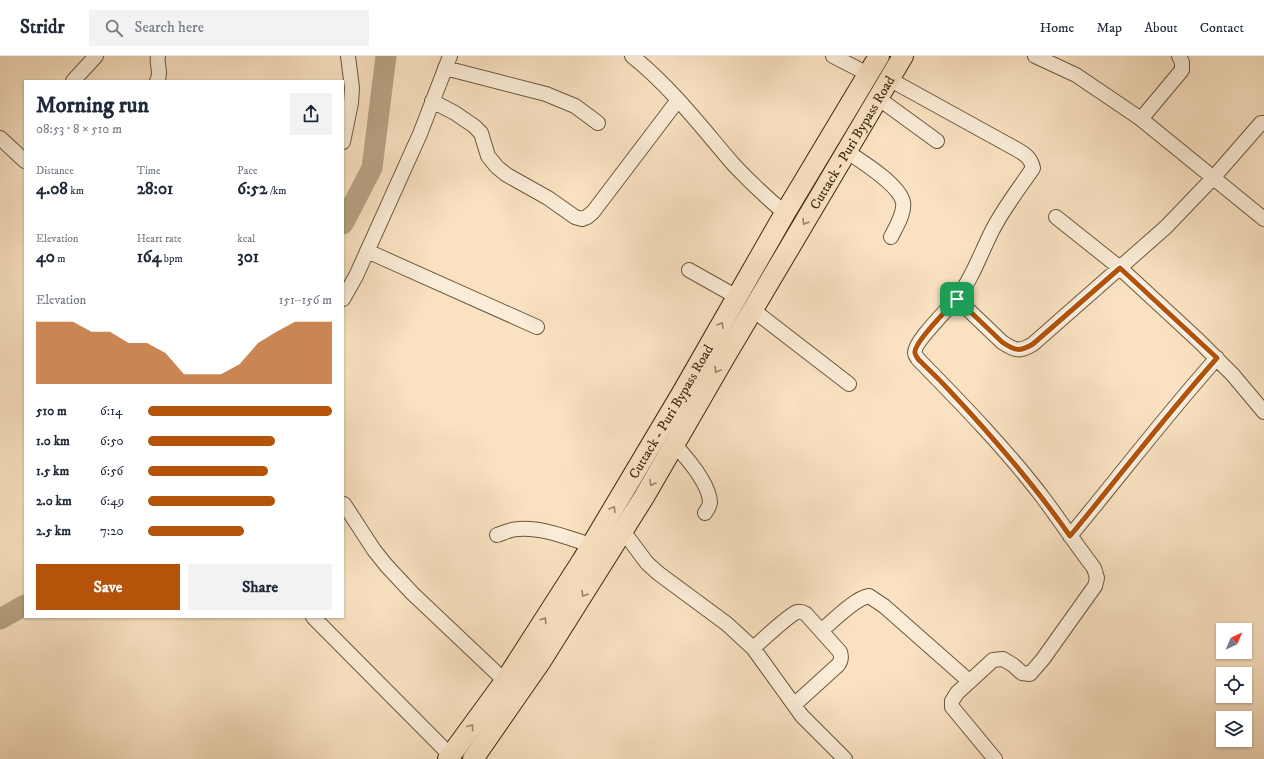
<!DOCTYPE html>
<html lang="en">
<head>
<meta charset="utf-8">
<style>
	body { margin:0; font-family:"IM FELL DW Pica",serif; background:#f2f2f3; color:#1f2937; height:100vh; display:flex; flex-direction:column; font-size:15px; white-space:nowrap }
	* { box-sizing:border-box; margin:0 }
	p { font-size:13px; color:#747a83 }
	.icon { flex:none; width:22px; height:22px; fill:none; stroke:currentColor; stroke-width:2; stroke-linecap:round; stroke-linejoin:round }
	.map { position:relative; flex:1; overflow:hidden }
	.panel { position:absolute; left:24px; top:24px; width:320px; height:538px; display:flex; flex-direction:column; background:#fff; border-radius:0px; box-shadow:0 1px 3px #0004 }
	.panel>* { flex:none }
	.needle { width:26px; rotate:44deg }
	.tools { position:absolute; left:1216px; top:567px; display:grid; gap:8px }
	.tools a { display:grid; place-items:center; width:36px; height:36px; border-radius:0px; background:#fff; box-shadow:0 1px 3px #0004; font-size:20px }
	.pin { position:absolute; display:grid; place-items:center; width:34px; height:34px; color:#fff; margin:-17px; border-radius:8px; box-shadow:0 2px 6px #0006 }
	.round { display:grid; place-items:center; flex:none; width:42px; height:42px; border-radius:0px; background:#f2f2f3 }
	.head { display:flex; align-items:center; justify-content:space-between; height:68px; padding:0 12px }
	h1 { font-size:22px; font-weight:700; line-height:30px }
	.metrics { display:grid; grid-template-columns:repeat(3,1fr); gap:6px; height:68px; padding:4px 12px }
	.metrics div { display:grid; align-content:center }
	.metrics b { font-size:17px; font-weight:700 }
	.metrics small { font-size:11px; font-weight:400 }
	.metrics p { font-size:11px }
	.chart { height:112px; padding:8px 12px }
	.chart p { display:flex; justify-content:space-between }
	.chart svg { width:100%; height:72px; margin-top:4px; fill:#b45309; opacity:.7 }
	.button { display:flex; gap:8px; margin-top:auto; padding:8px 12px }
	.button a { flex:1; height:46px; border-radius:0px; background:#b45309; color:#fff; font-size:16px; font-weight:700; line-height:46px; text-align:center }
	.button a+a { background:#f2f2f3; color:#1f2937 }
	ul { padding:0 12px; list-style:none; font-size:13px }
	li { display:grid; grid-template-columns:64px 48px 1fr; align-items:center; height:30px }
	li i { height:10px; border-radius:5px; background:#b45309 }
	header { display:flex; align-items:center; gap:24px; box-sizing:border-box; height:56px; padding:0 20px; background:#fff; border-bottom:1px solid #e0e1e3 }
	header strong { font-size:19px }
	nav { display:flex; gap:22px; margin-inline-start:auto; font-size:14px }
	.search { width:280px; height:36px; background:#f2f2f3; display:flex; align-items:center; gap:10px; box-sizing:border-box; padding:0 14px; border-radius:0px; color:#747a83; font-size:15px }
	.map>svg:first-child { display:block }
</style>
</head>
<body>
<header>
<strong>Stridr</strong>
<div class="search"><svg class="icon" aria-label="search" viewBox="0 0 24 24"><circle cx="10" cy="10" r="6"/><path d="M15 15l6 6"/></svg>Search here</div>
<nav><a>Home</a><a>Map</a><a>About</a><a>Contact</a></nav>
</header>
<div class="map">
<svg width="1264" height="703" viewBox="0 0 1264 703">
	<rect width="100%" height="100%" fill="#f9e1c1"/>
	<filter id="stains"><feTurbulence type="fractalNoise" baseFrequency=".005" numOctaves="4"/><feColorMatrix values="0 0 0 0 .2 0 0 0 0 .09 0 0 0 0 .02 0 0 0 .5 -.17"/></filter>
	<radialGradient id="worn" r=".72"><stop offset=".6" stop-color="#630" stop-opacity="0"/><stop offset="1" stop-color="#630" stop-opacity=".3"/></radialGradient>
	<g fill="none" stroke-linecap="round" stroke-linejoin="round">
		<path stroke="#b9a384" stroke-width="21" d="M343 168 372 112 386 0
			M0 563 25 549"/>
		<defs>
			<path id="minor" d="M632 0C671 31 702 72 734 109 750 126 767 142 785 157
				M833 0 868 18
				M1035 0 1076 19 1141 63 1264 163
				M445 12 546 38 575 50 598 67
				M889 23 1016 93C1025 98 1031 102 1033 112 1019 133 1002 154 991 177 980 199 972 223 957 242 949 252 913 287 915 297 915 300 917 301 918 303 962 348 1006 393 1044 443 1061 466 1077 490 1094 512L1097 522 1095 530 1043 603 1030 618 1022 617 1013 609 1003 603 993 604 957 637 952 645V651L995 703
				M73 25 96 0
				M157 25C162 17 156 8 158 0
				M878 42 937 85
				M432 45 455 57 474 70 481 77 488 100 497 111 507 119 548 142 575 161 582 163 587 161 593 156 678 44
				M1141 63 1182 14V6L1179 0
				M0 82 25 105
				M343 86 351 47 352 32 348 0
				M846 95C861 105 899 128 903 146 905 157 896 171 891 181
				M1056 161 1120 212 1199 285 1233 319 1264 356
				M367 195 537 271
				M689 214 737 241
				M343 243 356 220 420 78 450 0
				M957 243 1002 286C1015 295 1020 296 1033 288L1166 171 1213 122 1261 67H1264
				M753 254 849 328
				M674 388C687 402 709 427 710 446 710 450 707 454 705 457
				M344 448 374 494 386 509 412 537 505 625
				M623 475 647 507 658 517 727 568 753 592 802 660 845 703
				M497 479C503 477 511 473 518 473 543 471 568 482 591 489
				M1070 480C1119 421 1166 359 1217 302
				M313 561 451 700
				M821 575C833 565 855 542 869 540L884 550 969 625
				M753 592C763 584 787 560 797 556 801 555 803 556 806 558L840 596C842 602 841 605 838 609L794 649"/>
			<g id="highway">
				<path id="s1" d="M448 703 505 625 582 505 682 337 785 157 879 0"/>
				<path id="s2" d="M473 703 541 605 644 441 726 299 903 0"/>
			</g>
		</defs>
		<use href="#minor" stroke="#6b583c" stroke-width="16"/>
		<use href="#highway" stroke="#3c2a0f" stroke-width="22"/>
		<use href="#minor" stroke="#fbecd7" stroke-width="14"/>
		<use href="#highway" stroke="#f9e1c1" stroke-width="20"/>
	</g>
	<defs><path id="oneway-chevron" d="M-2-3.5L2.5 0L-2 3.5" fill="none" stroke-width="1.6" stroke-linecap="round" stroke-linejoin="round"/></defs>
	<g stroke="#9a8668">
		<use href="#oneway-chevron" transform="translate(805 166) rotate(121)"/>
		<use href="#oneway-chevron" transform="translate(721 269) rotate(-60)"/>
		<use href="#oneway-chevron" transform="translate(717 314) rotate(120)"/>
		<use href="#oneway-chevron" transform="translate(652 427) rotate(120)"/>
		<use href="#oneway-chevron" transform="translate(613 453) rotate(-59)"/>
		<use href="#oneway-chevron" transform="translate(584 538) rotate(122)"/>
		<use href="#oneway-chevron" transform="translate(544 564) rotate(-57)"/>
		<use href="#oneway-chevron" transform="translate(471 671) rotate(-54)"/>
	</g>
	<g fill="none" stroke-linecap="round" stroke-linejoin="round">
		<defs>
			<path id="route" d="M1120 212 1217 302C1166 359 1119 421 1070 480 1033 427 992 380 948 333 939 323 928 313 918 303 917 301 915 299 915 297 913 287 949 252 957 243L1002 286C1015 295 1020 296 1033 288Z"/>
		</defs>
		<use href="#route" stroke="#fff" stroke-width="8"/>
		<use href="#route" stroke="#b45309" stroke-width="5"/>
	</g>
	<g text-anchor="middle" stroke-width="4" stroke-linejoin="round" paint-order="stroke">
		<g font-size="14" fill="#3c2a0f" stroke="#fbecd7">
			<text dy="5" stroke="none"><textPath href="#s2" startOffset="724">Cuttack - Puri Bypass Road</textPath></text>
			<text dy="5" stroke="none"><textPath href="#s1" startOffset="413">Cuttack - Puri Bypass Road</textPath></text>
		</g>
	</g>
	<rect width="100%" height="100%" filter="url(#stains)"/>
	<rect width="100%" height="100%" fill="url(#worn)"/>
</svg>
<div class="tools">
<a><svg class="needle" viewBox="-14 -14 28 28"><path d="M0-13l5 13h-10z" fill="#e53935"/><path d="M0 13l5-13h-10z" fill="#747a83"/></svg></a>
<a><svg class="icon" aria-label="locate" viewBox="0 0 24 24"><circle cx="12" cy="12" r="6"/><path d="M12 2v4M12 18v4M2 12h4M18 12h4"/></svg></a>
<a><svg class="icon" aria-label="layers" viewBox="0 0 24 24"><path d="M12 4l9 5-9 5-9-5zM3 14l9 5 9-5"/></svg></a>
</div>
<div class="pin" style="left:957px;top:243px;background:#1e9e55"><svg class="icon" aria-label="arrive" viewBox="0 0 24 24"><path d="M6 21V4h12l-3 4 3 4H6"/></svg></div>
<section class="panel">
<div class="head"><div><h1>Morning run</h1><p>08:53 · 8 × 510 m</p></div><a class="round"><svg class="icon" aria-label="share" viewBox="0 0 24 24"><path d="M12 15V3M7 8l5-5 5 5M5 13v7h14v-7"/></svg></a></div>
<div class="metrics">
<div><p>Distance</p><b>4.08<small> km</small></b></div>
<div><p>Time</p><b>28:01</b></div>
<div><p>Pace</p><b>6:52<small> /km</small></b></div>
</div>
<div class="metrics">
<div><p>Elevation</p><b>40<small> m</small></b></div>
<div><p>Heart rate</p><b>164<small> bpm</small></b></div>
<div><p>kcal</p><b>301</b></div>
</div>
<div class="chart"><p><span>Elevation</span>151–156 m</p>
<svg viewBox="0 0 160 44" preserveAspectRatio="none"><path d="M0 44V6L10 6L20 6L30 12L40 12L50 19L60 19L70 25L80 38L90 38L100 38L110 32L120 19L130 12L140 6L150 6L160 6V44z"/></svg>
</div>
<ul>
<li><b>510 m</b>6:14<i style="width:100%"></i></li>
<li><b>1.0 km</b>6:50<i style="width:69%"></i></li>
<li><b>1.5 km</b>6:56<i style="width:65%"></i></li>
<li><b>2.0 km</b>6:49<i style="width:69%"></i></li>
<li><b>2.5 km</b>7:20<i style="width:52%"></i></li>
</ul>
<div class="button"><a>Save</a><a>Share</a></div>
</section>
</div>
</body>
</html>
